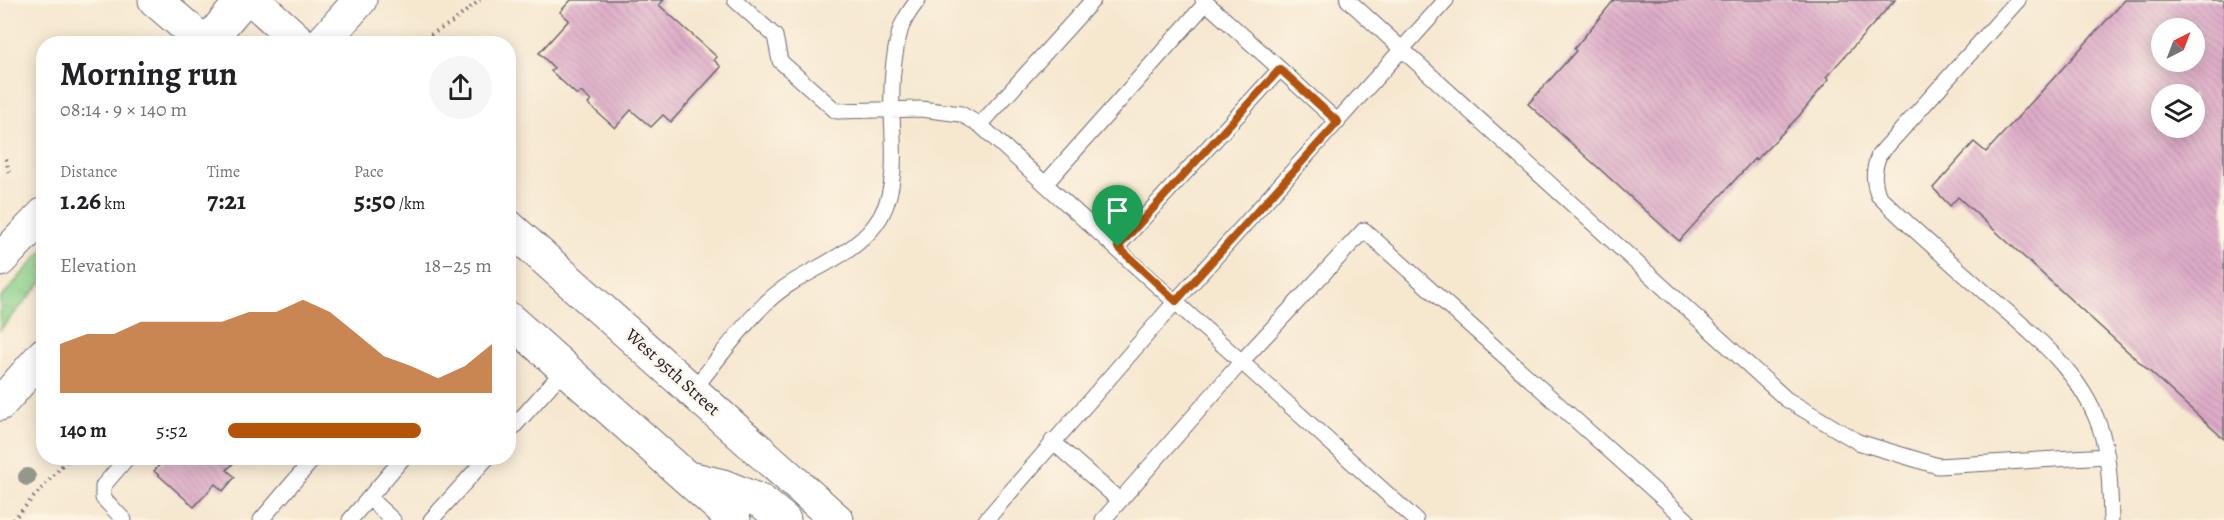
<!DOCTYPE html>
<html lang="en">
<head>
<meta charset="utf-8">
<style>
	body { margin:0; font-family:Alegreya,serif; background:#f6f6f6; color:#202124; height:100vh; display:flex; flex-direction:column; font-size:22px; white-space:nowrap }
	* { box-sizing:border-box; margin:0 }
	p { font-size:20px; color:#757577 }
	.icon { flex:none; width:33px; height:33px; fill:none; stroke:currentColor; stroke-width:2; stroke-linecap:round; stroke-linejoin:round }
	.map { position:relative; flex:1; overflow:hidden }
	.details { position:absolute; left:36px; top:36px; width:480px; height:429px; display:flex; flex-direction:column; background:#fff; border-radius:24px; box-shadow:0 3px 15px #0003 }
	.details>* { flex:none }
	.needle { width:39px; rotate:42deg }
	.controls { position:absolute; left:2151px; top:18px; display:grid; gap:12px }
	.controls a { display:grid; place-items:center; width:54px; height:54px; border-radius:50%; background:#fff; box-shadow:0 3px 15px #0003; font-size:30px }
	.pin { position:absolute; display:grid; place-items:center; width:51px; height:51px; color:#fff; margin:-62px -26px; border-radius:50% 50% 50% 0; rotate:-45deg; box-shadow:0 0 6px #0007 }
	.pin .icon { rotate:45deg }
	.round { display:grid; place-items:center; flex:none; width:63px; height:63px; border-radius:32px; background:#f6f6f6 }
	.headline { display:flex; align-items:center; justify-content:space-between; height:102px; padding:0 24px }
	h1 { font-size:33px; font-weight:700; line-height:45px }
	.stats { display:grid; grid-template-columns:repeat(3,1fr); gap:9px; height:102px; padding:6px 24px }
	.stats div { display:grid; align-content:center }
	.stats b { font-size:26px; font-weight:700 }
	.stats small { font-size:16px; font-weight:400 }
	.stats p { font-size:16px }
	.chart { height:168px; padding:12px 24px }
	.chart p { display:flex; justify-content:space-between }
	.chart svg { width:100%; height:108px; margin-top:6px; fill:#b45309; opacity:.7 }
	ul { padding:0 24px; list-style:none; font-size:20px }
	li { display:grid; grid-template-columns:96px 72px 1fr; align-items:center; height:45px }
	li i { height:15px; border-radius:8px; background:#b45309 }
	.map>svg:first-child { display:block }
</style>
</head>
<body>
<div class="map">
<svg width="2224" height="520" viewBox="0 0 2224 520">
	<defs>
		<pattern id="grass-tufts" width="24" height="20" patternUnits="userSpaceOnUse" patternTransform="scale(1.5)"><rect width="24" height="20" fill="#8cd18a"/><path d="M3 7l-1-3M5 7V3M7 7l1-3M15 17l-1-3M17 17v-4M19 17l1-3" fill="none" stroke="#78b378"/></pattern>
		<pattern id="building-back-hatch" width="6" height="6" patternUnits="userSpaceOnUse" patternTransform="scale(1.5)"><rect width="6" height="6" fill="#ddabc7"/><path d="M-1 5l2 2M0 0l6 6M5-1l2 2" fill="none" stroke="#bd93ac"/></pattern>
	</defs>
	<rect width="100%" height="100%" fill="#fcf5e5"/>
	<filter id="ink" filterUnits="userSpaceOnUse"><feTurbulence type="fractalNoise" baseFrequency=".0167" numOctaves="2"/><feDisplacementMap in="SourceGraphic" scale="12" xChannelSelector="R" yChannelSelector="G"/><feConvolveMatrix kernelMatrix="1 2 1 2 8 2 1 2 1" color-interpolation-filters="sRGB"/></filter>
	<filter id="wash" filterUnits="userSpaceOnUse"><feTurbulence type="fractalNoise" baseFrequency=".008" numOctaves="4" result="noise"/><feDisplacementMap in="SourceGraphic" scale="24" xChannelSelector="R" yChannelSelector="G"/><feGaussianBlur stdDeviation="1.35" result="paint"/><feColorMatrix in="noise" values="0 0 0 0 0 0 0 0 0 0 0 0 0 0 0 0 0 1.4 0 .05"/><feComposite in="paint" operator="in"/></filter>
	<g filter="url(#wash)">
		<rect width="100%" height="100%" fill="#f6e7cf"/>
		<path fill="url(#grass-tufts)" stroke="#577a62" stroke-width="1.5" d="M43 250V281L0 330V299Z"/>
		<g id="blocks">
			<path fill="url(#building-back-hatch)" fill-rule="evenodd" d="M571 0H664L659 5 717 57 714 60 721 67 671 122 663 115 651 127 631 110 615 128 588 104 591 101 581 92 577 95 551 71 554 68 539 53 569 20 560 12Z
				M1614 0H1895L1826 77 1829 79 1799 116 1769 147 1756 160 1755 158 1679 241 1528 104 1576 51 1574 49Z
				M2125 0H2224V439L1958 197 1950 206 1933 188 1974 142 1986 152ZM2162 28H2194V62H2162ZM2162 94H2194V128H2162Z
				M166 458H238L227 470 235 477 223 491 215 484 194 507 154 471Z"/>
		</g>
	</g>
	<g filter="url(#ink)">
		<use href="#blocks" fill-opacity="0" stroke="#6c676f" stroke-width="1.5"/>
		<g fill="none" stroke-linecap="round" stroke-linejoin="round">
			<defs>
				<path id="service" d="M735 0 775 36 780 61 836 111 921 109 961 114 980 125 1416 520
					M1348 0 1786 399 1858 442 1938 466 2107 456
					M2018 0 1879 155C1873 170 1873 180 1878 195 1914 231 1952 263 1990 297 2032 333 2080 371 2099 425 2110 456 2110 488 2111 520
					M1280 69 1338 122
					M980 125 1093 0
					M1046 183 1206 3
					M1117 247 1280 69 1203 0
					M693 390C717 361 739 329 766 303 799 269 856 260 881 216 898 185 893 146 892 113 891 87 893 56 900 31 903 20 911 9 918 0
					M508 433 565 369
					M1052 441 1119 500
					M369 498 393 520
					M124 520 103 498V486L127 458
					M261 520 314 458
					M350 520 403 458
					M431 520 487 458
					M986 520 1176 301 1446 0
					M1103 520 1242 361 1364 230 1687 520"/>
				<path id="primary" d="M155 0 206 44
					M253 0 302 44
					M206 44 243 0
					M321 44 360 0
					M508 226 837 520
					M0 260 44 214
					M508 318 734 520
					M0 404 44 354
					M694 479 723 486 762 502 784 520"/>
			</defs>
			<use href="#service" stroke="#6c676f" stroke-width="17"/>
			<use href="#primary" stroke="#6c676f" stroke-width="35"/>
			<path stroke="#6c676f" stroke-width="4" stroke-dasharray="1.5 4.5" stroke-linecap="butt" d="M415 44 454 21 480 0
				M6 159 9 172
				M13 520 69 458"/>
			<use href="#service" stroke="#fff" stroke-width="15"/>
			<use href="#primary" stroke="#fff" stroke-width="33"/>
		</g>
		<circle fill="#93988b" cx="27" cy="477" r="9"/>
	</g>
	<g fill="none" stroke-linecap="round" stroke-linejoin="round" filter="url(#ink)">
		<defs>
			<path id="route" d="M1280 69 1338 122 1176 301 1118 247Z"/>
		</defs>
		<use href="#route" stroke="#fff" stroke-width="12"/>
		<use href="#route" stroke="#b45309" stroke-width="8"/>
	</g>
	<g text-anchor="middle" stroke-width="4.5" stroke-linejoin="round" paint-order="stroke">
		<g font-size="18" fill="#22223b" stroke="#fcf5e5">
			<text transform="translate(673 372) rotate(42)" y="6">West 95th Street</text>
		</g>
	</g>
</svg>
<div class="controls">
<a><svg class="needle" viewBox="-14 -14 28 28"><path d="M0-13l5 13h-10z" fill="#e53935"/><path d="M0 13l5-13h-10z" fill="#757577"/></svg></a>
<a><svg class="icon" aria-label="layers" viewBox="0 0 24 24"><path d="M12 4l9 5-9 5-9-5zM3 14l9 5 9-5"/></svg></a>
</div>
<div class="pin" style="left:1118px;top:247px;background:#1e9e55"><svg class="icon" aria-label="arrive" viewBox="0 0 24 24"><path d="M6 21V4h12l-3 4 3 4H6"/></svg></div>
<section class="details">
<div class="headline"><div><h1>Morning run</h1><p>08:14 · 9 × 140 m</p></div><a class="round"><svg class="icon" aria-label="share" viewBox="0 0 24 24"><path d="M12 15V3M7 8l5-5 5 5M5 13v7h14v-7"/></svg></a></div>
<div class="stats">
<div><p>Distance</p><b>1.26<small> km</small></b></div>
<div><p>Time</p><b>7:21</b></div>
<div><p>Pace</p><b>5:50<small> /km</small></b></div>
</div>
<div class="chart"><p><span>Elevation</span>18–25 m</p>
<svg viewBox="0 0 160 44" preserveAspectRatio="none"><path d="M0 44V24L10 20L20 20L30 15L40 15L50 15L60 15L70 11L80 11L90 6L100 11L110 20L120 29L130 33L140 38L150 33L160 24V44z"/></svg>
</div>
<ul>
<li><b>140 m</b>5:52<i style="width:73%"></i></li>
</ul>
</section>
</div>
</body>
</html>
